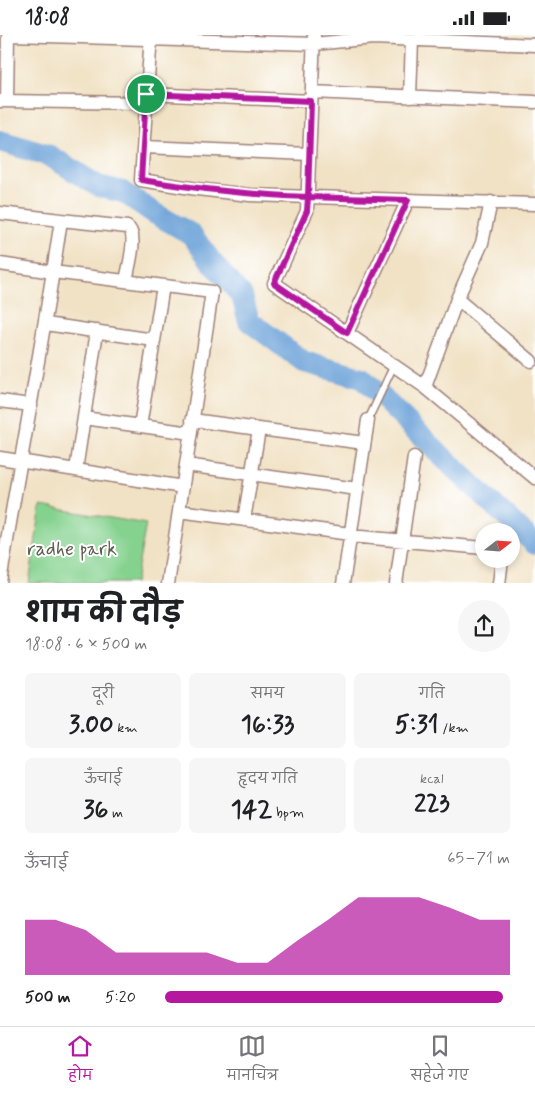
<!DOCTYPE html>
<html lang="hi">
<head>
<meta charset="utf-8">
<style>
	body { margin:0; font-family:Mynerve,"Playpen Sans Deva",sans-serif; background:#f6f6f6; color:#202124; height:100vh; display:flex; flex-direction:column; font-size:19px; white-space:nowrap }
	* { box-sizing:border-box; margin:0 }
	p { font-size:16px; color:#757577 }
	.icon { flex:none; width:28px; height:28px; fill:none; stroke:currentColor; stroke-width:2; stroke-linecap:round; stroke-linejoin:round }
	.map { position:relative; height:548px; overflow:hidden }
	.sheet { display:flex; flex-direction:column; background:#fff; flex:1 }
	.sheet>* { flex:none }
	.needle { width:32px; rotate:73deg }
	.controls { position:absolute; left:475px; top:488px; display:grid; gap:10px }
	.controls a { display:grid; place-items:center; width:45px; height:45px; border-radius:50%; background:#fff; box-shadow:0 2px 8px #0003; font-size:25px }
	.pin { position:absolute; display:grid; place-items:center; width:42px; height:42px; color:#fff; margin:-21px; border:2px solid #fff; border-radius:50%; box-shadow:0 1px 5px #0007 }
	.round { display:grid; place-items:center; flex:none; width:52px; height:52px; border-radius:26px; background:#f6f6f6 }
	.headline { display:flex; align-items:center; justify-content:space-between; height:85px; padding:0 25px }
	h1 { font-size:28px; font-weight:700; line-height:38px }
	.figures { display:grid; grid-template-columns:repeat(3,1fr); gap:8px; height:85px; padding:5px 25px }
	.figures div { display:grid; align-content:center; border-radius:8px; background:#f6f6f6; text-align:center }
	.figures b { font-size:25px; font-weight:700 }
	.figures small { font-size:14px; font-weight:400 }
	.figures p { font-size:14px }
	.chart { height:140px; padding:10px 25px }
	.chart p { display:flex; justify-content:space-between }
	.chart svg { width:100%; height:90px; margin-top:5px; fill:#b5179e; opacity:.7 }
	ul { padding:0 25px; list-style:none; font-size:16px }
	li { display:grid; grid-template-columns:80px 60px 1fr; align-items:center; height:38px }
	li i { height:12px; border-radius:6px; background:#b5179e }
	.status { display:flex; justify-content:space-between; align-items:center; height:35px; padding:0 25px; background:#fff; direction:ltr }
	.status svg { height:14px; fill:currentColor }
	.dock { display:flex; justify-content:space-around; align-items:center; height:70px; border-top:1px solid #e0e0e0; background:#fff; font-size:14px; color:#757577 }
	.dock a { display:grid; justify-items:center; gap:2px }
	.dock .current { color:#b5179e }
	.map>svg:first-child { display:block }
</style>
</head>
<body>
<div class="status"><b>18:08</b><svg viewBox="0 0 49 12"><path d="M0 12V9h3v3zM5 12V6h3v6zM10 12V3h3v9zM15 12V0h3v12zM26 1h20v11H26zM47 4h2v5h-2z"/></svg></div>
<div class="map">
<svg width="535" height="549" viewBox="0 0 535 549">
	<rect width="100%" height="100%" fill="#fff"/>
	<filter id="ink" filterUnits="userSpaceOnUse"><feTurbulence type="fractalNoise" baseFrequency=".02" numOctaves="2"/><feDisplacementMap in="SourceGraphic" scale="10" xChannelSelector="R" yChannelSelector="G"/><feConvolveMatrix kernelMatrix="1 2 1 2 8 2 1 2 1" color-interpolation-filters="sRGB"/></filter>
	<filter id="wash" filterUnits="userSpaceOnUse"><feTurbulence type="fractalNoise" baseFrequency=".0096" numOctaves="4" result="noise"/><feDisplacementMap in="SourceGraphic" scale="20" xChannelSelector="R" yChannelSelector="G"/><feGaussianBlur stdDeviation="1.12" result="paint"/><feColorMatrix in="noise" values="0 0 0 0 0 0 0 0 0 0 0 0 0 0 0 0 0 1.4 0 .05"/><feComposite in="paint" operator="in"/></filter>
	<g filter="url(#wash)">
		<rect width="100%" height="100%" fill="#f1e2c5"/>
		<path fill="#85d28f" stroke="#68785d" d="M41 471 146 489 135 548H29Z"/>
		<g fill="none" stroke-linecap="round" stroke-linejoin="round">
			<path stroke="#69a0d7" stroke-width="22" d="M0 106 50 121 98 151 123 157 154 178 191 199 211 226 242 261 249 286 304 327 362 343 450 429 535 509"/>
		</g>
	</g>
	<g filter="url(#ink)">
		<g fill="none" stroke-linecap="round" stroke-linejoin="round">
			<defs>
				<path id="service" d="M368 385 394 330"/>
				<path id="minor" d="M13 0 314 9 373 3 535 10
					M151 0 141 145 197 154 250 160 535 169
					M314 0 307 176 274 248 425 352 535 443
					M312 57 535 67
					M146 59 311 66
					M410 62 412 5
					M0 66 146 68
					M7 66 8 0
					M144 112 309 119
					M0 178 61 185C43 306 20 426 0 547
					M61 185 127 192C139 199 128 233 126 246
					M0 229 53 237 212 257 179 476
					M457 264 531 326
					M46 289 154 305
					M347 298 408 165
					M425 352 457 264 482 208 491 167
					M0 366 31 370
					M84 383 191 398
					M192 385 364 408
					M140 391 163 251
					M0 423 183 452
					M186 430 357 454
					M76 435 97 296
					M244 485 259 394
					M350 501 484 513
					M168 549 179 476 350 499
					M343 549 368 385
					M396 549 414 422
					M499 549 502 524"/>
			</defs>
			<use href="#service" stroke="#9e8078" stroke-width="9"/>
			<use href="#minor" stroke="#9e8078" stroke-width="15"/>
			<use href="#service" stroke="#fff" stroke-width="6"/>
			<use href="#minor" stroke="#fff" stroke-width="12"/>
		</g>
	</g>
	<g fill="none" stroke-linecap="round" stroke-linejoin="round" filter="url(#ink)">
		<defs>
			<path id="route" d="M146 59 141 145C198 154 251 160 308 162L307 176 274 248 347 298 408 165 308 162 311 66 146 59"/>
		</defs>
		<use href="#route" stroke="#fff" stroke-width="10"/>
		<use href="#route" stroke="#b5179e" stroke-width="6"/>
	</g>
	<g text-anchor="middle" stroke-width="4" stroke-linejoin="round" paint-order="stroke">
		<g font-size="20" fill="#5f5e4e" stroke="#fff">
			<text x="72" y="520">radhe park</text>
		</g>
	</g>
</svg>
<div class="controls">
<a><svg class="needle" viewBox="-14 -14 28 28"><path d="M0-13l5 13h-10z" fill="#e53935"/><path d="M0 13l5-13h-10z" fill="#757577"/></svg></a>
</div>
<div class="pin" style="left:146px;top:59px;background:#1e9e55"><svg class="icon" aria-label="arrive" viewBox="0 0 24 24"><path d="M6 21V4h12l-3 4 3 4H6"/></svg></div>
</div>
<section class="sheet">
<div class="headline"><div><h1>शाम की दौड़</h1><p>18:08 · 6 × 500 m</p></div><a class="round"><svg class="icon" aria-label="share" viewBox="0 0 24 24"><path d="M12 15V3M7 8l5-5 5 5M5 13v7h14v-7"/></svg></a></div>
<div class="figures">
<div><p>दूरी</p><b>3.00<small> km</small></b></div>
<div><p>समय</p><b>16:33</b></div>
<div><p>गति</p><b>5:31<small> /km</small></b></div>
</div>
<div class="figures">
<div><p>ऊँचाई</p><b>36<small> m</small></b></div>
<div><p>हृदय गति</p><b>142<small> bpm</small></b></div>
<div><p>kcal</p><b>223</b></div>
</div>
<div class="chart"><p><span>ऊँचाई</span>65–71 m</p>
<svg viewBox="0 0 160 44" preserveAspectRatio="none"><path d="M0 44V17L10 17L20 22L30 33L40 33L50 33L60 33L70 38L80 38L90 27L100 17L110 6L120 6L130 6L140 11L150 17L160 17V44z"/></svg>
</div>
<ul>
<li><b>500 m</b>5:20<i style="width:98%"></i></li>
</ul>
</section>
<nav class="dock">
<a class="current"><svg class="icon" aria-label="home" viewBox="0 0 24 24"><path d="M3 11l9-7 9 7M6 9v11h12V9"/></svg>होम</a>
<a><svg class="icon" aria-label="map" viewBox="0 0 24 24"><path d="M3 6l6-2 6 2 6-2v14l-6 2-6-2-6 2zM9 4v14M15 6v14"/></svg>मानचित्र</a>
<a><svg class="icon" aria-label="saved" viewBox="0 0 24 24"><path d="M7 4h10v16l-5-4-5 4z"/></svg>सहेजे गए</a>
</nav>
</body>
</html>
